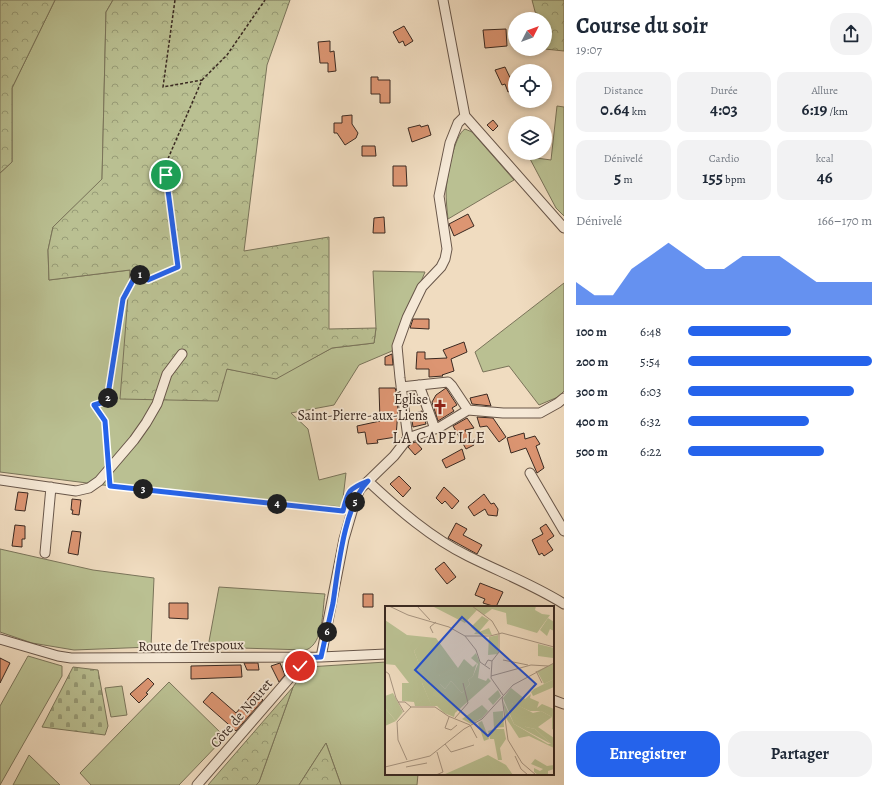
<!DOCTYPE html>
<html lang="fr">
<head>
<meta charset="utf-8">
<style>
	body { margin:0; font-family:Alegreya,serif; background:#f2f2f3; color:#1f2937; height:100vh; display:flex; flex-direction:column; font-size:15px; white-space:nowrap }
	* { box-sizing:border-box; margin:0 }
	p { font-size:13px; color:#747a83 }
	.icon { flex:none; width:22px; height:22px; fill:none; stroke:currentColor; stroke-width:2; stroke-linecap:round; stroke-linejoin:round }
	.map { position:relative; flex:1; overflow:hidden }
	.drawer { display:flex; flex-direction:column; background:#fff; width:320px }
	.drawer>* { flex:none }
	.needle { width:26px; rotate:48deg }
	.controls { position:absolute; left:508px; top:12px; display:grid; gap:8px }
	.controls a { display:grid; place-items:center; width:44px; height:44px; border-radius:50%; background:#fff; box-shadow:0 2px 6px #0003; font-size:20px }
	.pin { position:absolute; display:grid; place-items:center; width:34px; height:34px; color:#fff; margin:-17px; border:2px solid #fff; border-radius:50%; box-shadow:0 1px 4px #0007 }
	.km { position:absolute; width:20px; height:20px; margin:-10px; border-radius:50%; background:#222; color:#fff; font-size:11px; line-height:20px; text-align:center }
	.round { display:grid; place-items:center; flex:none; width:42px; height:42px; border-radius:16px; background:#f2f2f3 }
	.summary { display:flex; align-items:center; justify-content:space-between; height:68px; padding:0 12px }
	h1 { font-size:22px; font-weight:700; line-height:30px }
	.figures { display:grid; grid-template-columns:repeat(3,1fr); gap:6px; height:68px; padding:4px 12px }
	.figures div { display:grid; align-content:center; border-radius:10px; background:#f2f2f3; text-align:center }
	.figures b { font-size:17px; font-weight:700 }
	.figures small { font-size:11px; font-weight:400 }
	.figures p { font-size:11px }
	.chart { height:112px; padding:8px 12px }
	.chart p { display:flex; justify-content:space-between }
	.chart svg { width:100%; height:72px; margin-top:4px; fill:#2563eb; opacity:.7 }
	.cta { display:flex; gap:8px; margin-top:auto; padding:8px 12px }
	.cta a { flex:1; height:46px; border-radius:16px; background:#2563eb; color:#fff; font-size:16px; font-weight:700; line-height:46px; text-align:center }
	.cta a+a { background:#f2f2f3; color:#1f2937 }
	ul { padding:0 12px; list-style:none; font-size:13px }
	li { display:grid; grid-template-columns:64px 48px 1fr; align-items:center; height:30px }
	li i { height:10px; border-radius:5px; background:#2563eb }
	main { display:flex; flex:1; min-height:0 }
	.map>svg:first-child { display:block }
</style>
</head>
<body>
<main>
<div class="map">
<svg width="564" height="785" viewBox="0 0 564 785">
	<defs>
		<pattern id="forest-crowns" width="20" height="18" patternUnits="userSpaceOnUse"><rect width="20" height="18" fill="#bac092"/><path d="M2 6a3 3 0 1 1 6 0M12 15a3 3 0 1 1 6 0" fill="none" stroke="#989c77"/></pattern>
		<pattern id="cemetery-stones" width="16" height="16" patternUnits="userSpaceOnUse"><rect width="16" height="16" fill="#bac092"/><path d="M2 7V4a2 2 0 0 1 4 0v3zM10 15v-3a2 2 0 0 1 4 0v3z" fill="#989c77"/></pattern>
	</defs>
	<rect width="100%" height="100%" fill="#f0dcc0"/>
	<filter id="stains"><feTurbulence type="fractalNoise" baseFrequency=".005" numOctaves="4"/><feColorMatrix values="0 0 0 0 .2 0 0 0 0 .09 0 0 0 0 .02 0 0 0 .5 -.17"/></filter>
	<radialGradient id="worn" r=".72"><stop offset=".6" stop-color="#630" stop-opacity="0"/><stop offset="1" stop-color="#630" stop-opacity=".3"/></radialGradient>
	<path fill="#bac092" stroke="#7a745a" d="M55 0H113L106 12 102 180 53 227 48 250 49 280 130 270 227 369 276 378 332 348 374 343 376 328 373 271 425 272 392 351 359 365 334 405 291 413 308 429 319 480 346 473 342 507 103 485 0 472V173L12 162V88Z
		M557 106 564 107V216L556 208 529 157 551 160Z
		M465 129 472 132 514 180 448 219C447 210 446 200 446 191 447 177 454 135 465 129Z
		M564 283V391L558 397 539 405 509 366 483 372 475 352Z
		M0 549 93 570 154 578 151 647 74 650 32 643 0 632Z
		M219 587 325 594C322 611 324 643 306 650L208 647Z
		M28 656 62 666V676L0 785V706Z
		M386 662V774H418L417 785H341L326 743 299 785H256L259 782 293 687 308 667Z
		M169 682 225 737 179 785H91L80 773Z
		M122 686 127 715 111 717 105 688Z
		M29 755 60 785H13Z"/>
	<path fill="url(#forest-crowns)" stroke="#7a745a" d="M0 0H55L12 88V162L0 173Z
		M113 0H290L267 65 244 251 329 237V329L376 328 374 343 332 348 276 379 227 369 218 401 120 399 130 270 49 280 48 250 53 227 102 179 106 12Z
		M532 0H564V51L545 49V19H537Z
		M293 687 259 782 256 785H208Z
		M326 743 341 785H299Z"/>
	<path fill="url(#cemetery-stones)" stroke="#7a745a" d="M73 667 98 670 108 726 105 735 42 727Z"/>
	<path fill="#dc9572" stroke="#3a2921" d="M404 26 413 41 405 46 403 41 399 43 393 32Z
		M506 29 507 46 485 48 483 30Z
		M330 41V52L334 51 336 71 328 72V63H320L318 42Z
		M505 67 515 88 508 92 505 84 502 85 495 70Z
		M371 77H378V80H390V103H380V94H371Z
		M352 115V124L358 133 356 138 345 145 337 133H334V123H342V116Z
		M493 120 498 126 493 131 487 125Z
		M420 125 421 127 428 125 431 135 412 142 408 128Z
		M362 146H375L376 156H362Z
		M393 166H406L407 186H393Z
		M468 214 474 226 454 236 449 224Z
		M384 217 385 233H373L374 218Z
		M413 319H429V329L410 328Z
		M464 342 467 352 451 359 454 371 442 375 443 376 429 377V369H416L417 352H425V359L447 358 443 350Z
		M392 354 393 365H385V357Z
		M379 388H395L396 391 398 410 396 437 377 440 378 443 367 444 365 432 358 433 357 426 380 421Z
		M446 388 457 405 452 408 454 411 438 421 432 402 436 395Z
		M487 394 491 406 472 404 470 398Z
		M422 411 426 424 413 427 411 414Z
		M477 417 493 418 506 437 499 442 487 426 480 427Z
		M467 418 474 428 465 430 474 445 466 449 453 426Z
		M524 433 525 439 535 436 540 444 536 446 544 468 537 473 526 448 511 453 507 438Z
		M416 442 422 449 415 455 408 447 412 443Z
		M462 449 465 459 446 468 442 460Z
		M399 476 411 488 403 497 390 484Z
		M444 487 459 501 452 509 445 501 442 504 436 498Z
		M18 492 28 493 25 511 15 510Z
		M484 494 491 504 494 503 498 509 497 516 488 515 485 509 474 516 468 507Z
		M72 499 81 500 79 515 72 514 73 510H71Z
		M456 523 467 529 463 535 482 545 477 554 448 538Z
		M546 524 554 536 547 541 553 550 544 556 542 553 539 555 532 540 543 534 540 528Z
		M15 525 25 526V539H22V547L12 546Z
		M72 531 81 532 78 555 68 553Z
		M444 562 456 577 447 584 435 569Z
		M480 583 503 592 496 607 483 603 485 599 475 595Z
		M363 594H373V607H363Z
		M169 603H188V619L169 618Z
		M0 658 10 663 0 683Z
		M244 663H258L259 670H247Z
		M280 663 285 675 279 682 271 666Z
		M241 665 242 677 191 679V666Z
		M148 678 154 684 146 693 148 694 139 703 130 694Z
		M212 692 236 713 254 692 263 700 236 731 203 702Z"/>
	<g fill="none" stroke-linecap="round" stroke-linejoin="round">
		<defs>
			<path id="minor" d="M443 0 465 116 564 228
				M419 385 435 429
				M401 387 448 382 452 386 468 410 440 427 408 438
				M468 410 503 413H540L558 403 564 398
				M530 473 564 531
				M0 480 76 491 89 488 99 481 134 440 146 423 157 404 167 374 182 354
				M368 481C398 509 431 538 468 556 500 572 534 585 564 604
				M45 553 51 487
				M0 639 58 656 71 658 321 657 386 654
				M321 657 344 539 356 498 360 489 394 456 408 438 400 378 397 346 407 318 422 287 441 267 445 259 447 249 439 196 450 143 458 123 465 116
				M553 700 564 704
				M197 785 300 666 304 658"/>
		</defs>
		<use href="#minor" stroke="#685649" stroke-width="11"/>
		<path stroke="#3a2921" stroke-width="1.5" stroke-dasharray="3 2" stroke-linecap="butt" d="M202 80 227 55 265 0
			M109 456 105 421 94 405 107 401 123 299 137 273 148 280 177 267 166 175 167 161 202 80 163 87 175 0
			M110 482V486L343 510"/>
		<use href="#minor" stroke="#f5e8d6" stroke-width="9"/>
	</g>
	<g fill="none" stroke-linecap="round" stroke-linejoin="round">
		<defs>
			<path id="route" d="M166 175 178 267 148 280 137 273 123 299 107 401 94 405 105 421 110 486 343 511C348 491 348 489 368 481 344 505 338 570 333 603 329 621 325 639 321 657L304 658 300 666"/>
		</defs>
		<use href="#route" stroke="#fff" stroke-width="8"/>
		<use href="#route" stroke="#2563eb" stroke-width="5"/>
	</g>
	<defs>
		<symbol id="church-bare" viewBox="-9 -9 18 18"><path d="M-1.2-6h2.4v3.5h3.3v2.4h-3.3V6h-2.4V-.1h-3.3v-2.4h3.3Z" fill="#8f2418" stroke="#f5e8d6" stroke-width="2.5" paint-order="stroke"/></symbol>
	</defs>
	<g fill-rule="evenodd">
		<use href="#church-bare" x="429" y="396" width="22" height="22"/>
	</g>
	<g text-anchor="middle" stroke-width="3.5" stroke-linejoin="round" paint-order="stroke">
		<g font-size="14" fill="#3a2921" stroke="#f5e8d6" text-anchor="end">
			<text x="428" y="404">Église<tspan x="428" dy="16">Saint-Pierre-aux-Liens</tspan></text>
		</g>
		<g font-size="14" fill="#3a2921" stroke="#f5e8d6">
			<text transform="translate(191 645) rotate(-1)" y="5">Route de Trespoux</text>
			<text transform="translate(241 713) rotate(-49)" y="5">Côte de Nouret</text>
		</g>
		<g font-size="16" letter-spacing="1" fill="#3a2921" stroke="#f5e8d6">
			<text x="439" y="443">LA CAPELLE</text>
		</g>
	</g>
	<g transform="translate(385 606)">
		<rect width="169" height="169" fill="#f0dcc0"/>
		<path d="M97 10 104 14 94 26 104 22 107 29 89 28 91 26 86 21ZM163 12 169 16V25L165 23 162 30 155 24ZM113 29V48L103 49 104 31ZM153 38 169 42 168 52 153 50ZM35 39 55 70V78L60 83 66 75 77 87 85 78 83 74 88 70 93 58 86 52 91 47 95 57 93 72 101 75 103 72 106 75 70 107 69 111 59 107 52 100H30L29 96 17 95V77H37L46 98V77L39 71 29 45ZM169 57V73L159 78 152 65ZM126 82 140 93 146 88 145 92 154 96 152 102 157 98 169 103V124L167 123V111L156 105H145L127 97 141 121 150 123 166 138 129 118 118 92ZM113 84 116 90 108 99 103 93ZM8 87 18 106 11 115 0 102V90ZM97 99 103 105 97 112 86 118 77 113ZM118 105 119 121 109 122 108 106ZM97 115 104 133 99 135 93 117ZM109 123H119L121 133 115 142 117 154H113L109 133H105L103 125ZM150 153 162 160 169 159V163L163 165V169H153L149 166V162L155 165 158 163 146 158Z" fill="#bac092"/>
		<path d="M47 0H151L150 4 157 8 165 9 152 27 122 18 121 7 107 3 99 9 92 4 80 17ZM0 14 22 29 51 32 73 62 79 53 88 61 92 57 88 70 83 74 85 78 77 87 66 75 60 83 55 78V70L40 55 35 40 29 45 39 70 46 77V99L37 77H24L10 59 0 58ZM169 73V81L148 90 146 86 149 83ZM118 95 129 118 163 138H166L150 123 141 121 130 108 127 96 148 107 156 105 167 111 153 121 169 132V142L144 130 134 132 121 112ZM0 102 11 115 0 120ZM103 149 121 159 128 169H58Z" fill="#bac092"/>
		<path fill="none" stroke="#a79480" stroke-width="1" d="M4 0 23 9 64 21 80 30H105L117 27 169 41M32 0 45 14M87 0 107 15 114 27M48 27 45 21 51 16M80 30 91 44 95 56 105 63M118 54 143 59M107 55 114 46V27M100 59 103 54 107 55 106 72 118 89M0 65 4 68 11 92 19 106M151 65 157 77M106 70 146 59 163 60M117 91 123 134 137 157 151 169M13 96H20L26 101M26 101H50L63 110 85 119 92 132M64 111 60 122 66 124 72 119M70 112 83 97 78 77M60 138 66 146 89 139M130 150 136 163 143 169M22 154 13 134 12 116 26 101M0 161 45 150 79 123 97 113 128 79 169 57M21 161 42 157M51 169 58 166 52 146"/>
		<path fill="#1d4ed8" fill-opacity="0.15" stroke="#1d4ed8" stroke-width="2" d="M77 11 151 78 103 130 30 64Z"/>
		<rect width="169" height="169" fill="none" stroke="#3a2921" stroke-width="2"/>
	</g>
	<rect width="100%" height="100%" filter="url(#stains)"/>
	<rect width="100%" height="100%" fill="url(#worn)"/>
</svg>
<div class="controls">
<a><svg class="needle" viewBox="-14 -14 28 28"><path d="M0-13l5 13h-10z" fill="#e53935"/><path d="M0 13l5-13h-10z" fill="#747a83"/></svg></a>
<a><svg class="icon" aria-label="locate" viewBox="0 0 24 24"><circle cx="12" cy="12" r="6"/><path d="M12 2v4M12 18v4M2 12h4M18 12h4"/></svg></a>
<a><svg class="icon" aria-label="layers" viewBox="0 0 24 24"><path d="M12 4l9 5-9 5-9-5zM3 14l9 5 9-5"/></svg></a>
</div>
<div class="pin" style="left:166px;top:175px;background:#1e9e55"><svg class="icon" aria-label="arrive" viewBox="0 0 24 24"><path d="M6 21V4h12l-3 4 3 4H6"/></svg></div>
<div class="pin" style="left:300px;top:666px;background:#d93025"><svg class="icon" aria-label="check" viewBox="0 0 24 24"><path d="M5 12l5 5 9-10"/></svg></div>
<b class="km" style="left:140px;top:275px">1</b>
<b class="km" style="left:108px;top:398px">2</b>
<b class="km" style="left:143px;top:489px">3</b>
<b class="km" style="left:277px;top:504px">4</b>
<b class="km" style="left:355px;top:502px">5</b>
<b class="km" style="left:327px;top:632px">6</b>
</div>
<section class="drawer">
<div class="summary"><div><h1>Course du soir</h1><p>19:07</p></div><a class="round"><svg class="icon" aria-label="share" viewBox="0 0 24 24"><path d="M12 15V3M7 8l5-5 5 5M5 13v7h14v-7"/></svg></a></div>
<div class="figures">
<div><p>Distance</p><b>0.64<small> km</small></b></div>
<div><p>Durée</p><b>4:03</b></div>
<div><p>Allure</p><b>6:19<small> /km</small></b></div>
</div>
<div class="figures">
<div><p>Dénivelé</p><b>5<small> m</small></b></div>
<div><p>Cardio</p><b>155<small> bpm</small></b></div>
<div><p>kcal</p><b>46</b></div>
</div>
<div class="chart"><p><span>Dénivelé</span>166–170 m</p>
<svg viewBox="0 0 160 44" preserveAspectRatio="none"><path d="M0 44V30L10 38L20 38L30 22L40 14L50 6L60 14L70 22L80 22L90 14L100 14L110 14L120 22L130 30L140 30L150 30L160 30V44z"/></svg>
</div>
<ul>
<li><b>100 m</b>6:48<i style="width:56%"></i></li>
<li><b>200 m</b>5:54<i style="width:100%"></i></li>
<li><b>300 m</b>6:03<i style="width:90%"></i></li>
<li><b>400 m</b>6:32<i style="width:66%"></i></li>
<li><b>500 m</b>6:22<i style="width:74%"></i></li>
</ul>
<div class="cta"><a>Enregistrer</a><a>Partager</a></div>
</section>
</main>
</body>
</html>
